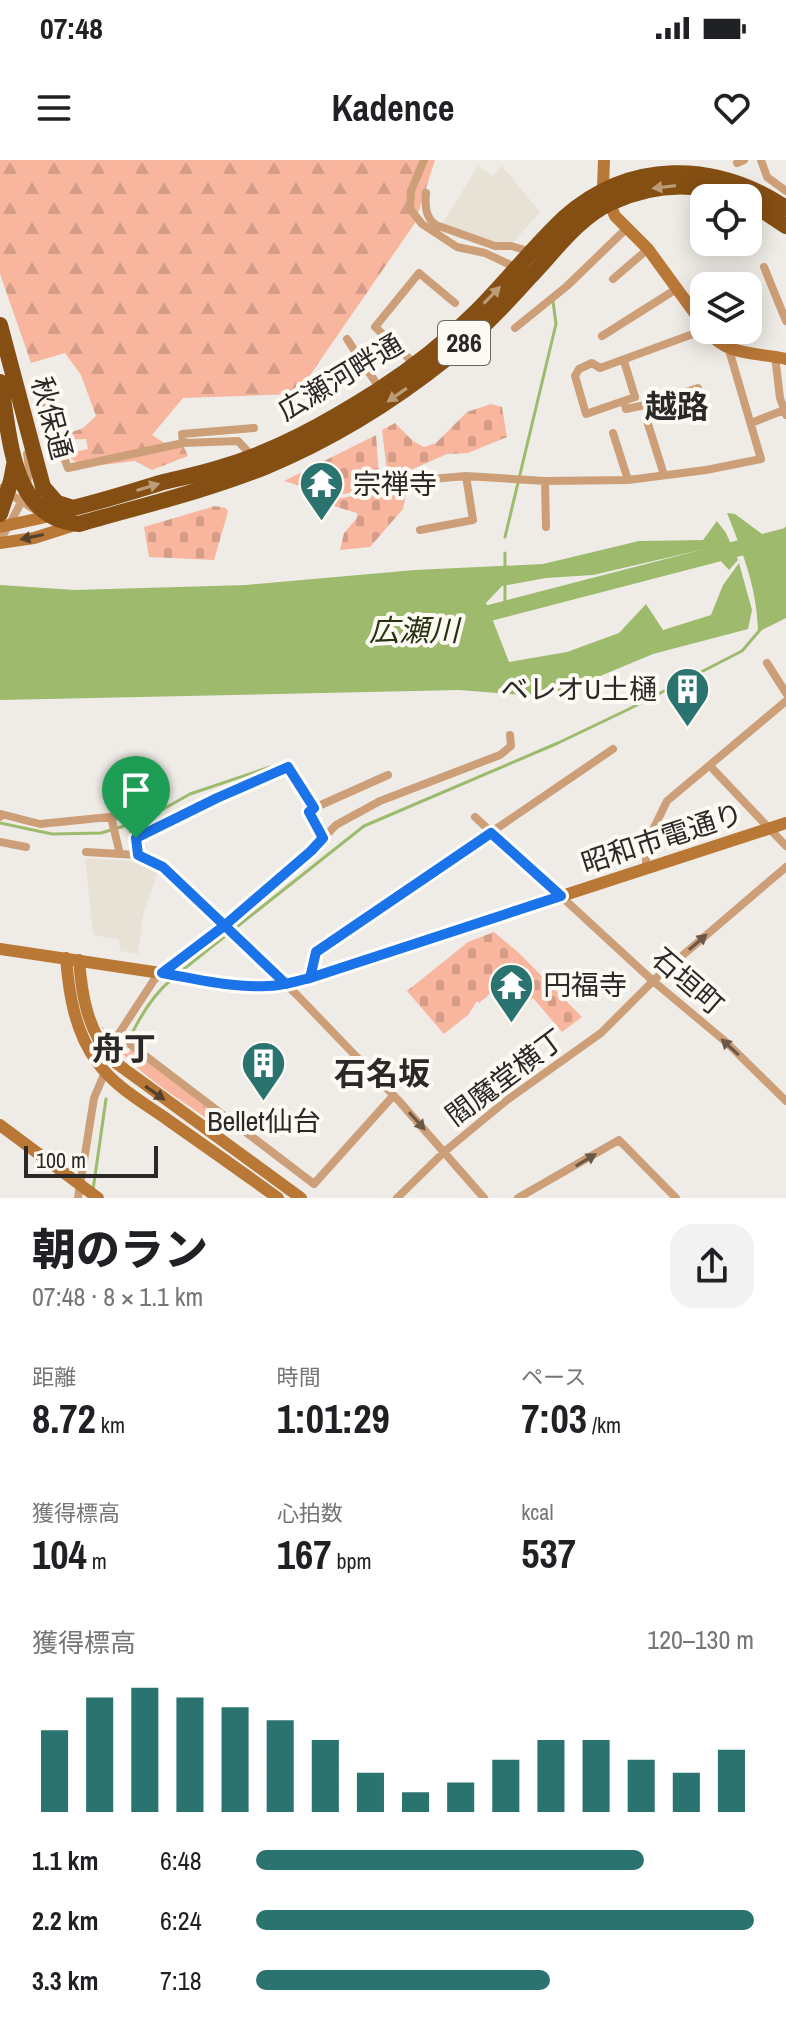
<!DOCTYPE html>
<html lang="ja">
<head>
<meta charset="utf-8">
<style>
	body { margin:0; font-family:"Archivo Narrow","Noto Sans JP",sans-serif; background:#f2f2f2; color:#202124; height:100vh; display:flex; flex-direction:column; font-size:30px; white-space:nowrap }
	* { box-sizing:border-box; margin:0 }
	p { font-size:26px; color:#757577 }
	.icon { flex:none; width:44px; height:44px; fill:none; stroke:currentColor; stroke-width:2; stroke-linecap:round; stroke-linejoin:round }
	.map { position:relative; height:1038px; overflow:hidden }
	.panel { display:flex; flex-direction:column; background:#fff; flex:1 }
	.panel>* { flex:none }
	.tools { position:absolute; left:690px; top:24px; display:grid; gap:16px }
	.tools a { display:grid; place-items:center; width:72px; height:72px; border-radius:16px; background:#fff; box-shadow:0 4px 20px #0003; font-size:40px }
	.scale { position:absolute; left:24px; bottom:20px; width:134px; box-sizing:border-box; padding-left:8px; border:4px solid #2a2927; border-top:0; font-size:22px; line-height:28px; white-space:nowrap; color:#2a2927; -webkit-text-stroke:6px #fdfaf4; paint-order:stroke }
	.pin { position:absolute; display:grid; place-items:center; width:68px; height:68px; color:#fff; margin:-82px -34px; border-radius:50% 50% 50% 0; rotate:-45deg; box-shadow:0 0 8px #0007 }
	.pin .icon { rotate:45deg }
	.round { display:grid; place-items:center; flex:none; width:84px; height:84px; border-radius:24px; background:#f2f2f2 }
	.summary { display:flex; align-items:center; justify-content:space-between; height:136px; padding:0 32px }
	h1 { font-size:44px; font-weight:800; line-height:60px }
	.metrics { display:grid; grid-template-columns:repeat(3,1fr); gap:12px; height:136px; padding:8px 32px }
	.metrics div { display:grid; align-content:center }
	.metrics b { font-size:40px; font-weight:800 }
	.metrics small { font-size:22px; font-weight:400 }
	.metrics p { font-size:22px }
	.chart { height:224px; padding:16px 32px }
	.chart p { display:flex; justify-content:space-between }
	.chart svg { width:100%; height:144px; margin-top:8px; stroke:#2a736e; stroke-width:6 }
	ul { padding:0 32px; list-style:none; font-size:26px }
	li { display:grid; grid-template-columns:128px 96px 1fr; align-items:center; height:60px }
	li i { height:20px; border-radius:10px; background:#2a736e }
	.status { display:flex; justify-content:space-between; align-items:center; height:56px; padding:0 40px; background:#fff; direction:ltr }
	.status svg { height:22px; fill:currentColor }
	header { display:flex; justify-content:space-between; align-items:center; height:104px; padding:0 32px; background:#fff; font-size:36px; font-weight:800 }
	.map>svg:first-child { display:block }
</style>
</head>
<body>
<div class="status"><b>07:48</b><svg viewBox="0 0 49 12"><path d="M0 12V9h3v3zM5 12V6h3v6zM10 12V3h3v9zM15 12V0h3v12zM26 1h20v11H26zM47 4h2v5h-2z"/></svg></div>
<header><svg class="icon" aria-label="menu" viewBox="0 0 24 24"><path d="M4 6h16M4 12h16M4 18h16"/></svg>Kadence<svg class="icon" aria-label="heart" viewBox="0 0 24 24"><path d="M12 20l-8-8c-3-5 5-10 8-4 3-6 11-1 8 4z"/></svg></header>
<div class="map">
<svg width="786" height="1038" viewBox="0 0 786 1038">
	<defs>
		<pattern id="forest-firs" width="22" height="20" patternUnits="userSpaceOnUse" patternTransform="scale(2)"><rect width="22" height="20" fill="#f8b69e"/><path d="M5 1l3.5 6h-7zM16 11l3.5 6h-7z" fill="#d59c88"/></pattern>
		<pattern id="cemetery-stones" width="16" height="16" patternUnits="userSpaceOnUse" patternTransform="scale(2)"><rect width="16" height="16" fill="#f8b69e"/><path d="M2 7V4a2 2 0 0 1 4 0v3zM10 15v-3a2 2 0 0 1 4 0v3z" fill="#d59c88"/></pattern>
		<pattern id="park-crowns" width="20" height="18" patternUnits="userSpaceOnUse" patternTransform="scale(2)"><rect width="20" height="18" fill="#f8b69e"/><path d="M2 6a3 3 0 1 1 6 0M12 15a3 3 0 1 1 6 0" fill="none" stroke="#d59c88"/></pattern>
	</defs>
	<rect width="100%" height="100%" fill="#efece7"/>
	<path fill="#e8e2d6" d="M478 6 493 16 502 6 540 52 513 83 497 82 442 64Z
		M85 698 142 702 159 709 143 755 138 794 120 791 119 780 93 775Z"/>
	<path fill="url(#forest-firs)" d="M0 0H435L415 63 297 234 183 238 152 275 166 284 183 285 188 296 152 310 135 301 85 307 63 294 88 289 86 279 63 280 60 270 65 268 72 272 83 268 96 256 81 215 65 193 31 203 0 114Z"/>
	<path fill="url(#cemetery-stones)" d="M491 244 502 247 507 277 468 293 447 294 388 320 382 270 395 263 413 281 424 287 436 283 467 252Z
		M376 275 379 316C346 347 321 331 284 321Z
		M408 325 403 349 370 387 340 390 344 373 357 358V353L330 345 332 340Z
		M215 346 226 348 228 352 214 400 149 397 144 367Z
		M494 772 519 793 582 857 562 872 533 838 529 840 507 819 479 843 477 841 468 855 444 874 407 831 468 782Z"/>
	<path fill="url(#park-crowns)" d="M101 866 121 881 119 888 128 894 131 889 211 951 206 958C167 930 127 908 101 866Z"/>
	<path fill="#9dba6d" d="M727 353 735 354 762 374 782 371 786 366V458L758 472C757 427 743 394 727 353Z
		M717 361 726 373 738 400 729 410 709 388 593 415 546 418 502 426 486 443 509 502 567 492 619 473 646 444 663 470 711 455 723 425 739 403 752 450 748 469 653 494 562 532 535 536 459 530 0 540V425L75 430 246 425 415 410 543 404 639 381 703 380Z"/>
	<g fill="none" stroke-linecap="round" stroke-linejoin="round">
		<path stroke="#9dba6d" stroke-width="3" d="M505 377 556 164 553 141
			M505 393V409
			M505 425V449
			M0 663 52 674 101 673 144 660 190 634 270 607
			M180 812 364 666 558 583 629 549 742 491 760 470
			M124 891C135 865 149 838 171 820
			M93 1030 106 939"/>
		<path stroke="#9dba6d" stroke-width="16" d="M470 458 786 376"/>
		<path stroke="#cd9f78" stroke-width="8" d="M424 0 411 31 410 49 422 64 457 87 485 93 517 108
			M761 0 767 17 786 31
			M737 3 744 0
			M426 33C425 46 425 57 436 65L495 86H511L532 92
			M764 107 786 161
			M613 119 648 89
			M515 168 567 126 628 67
			M602 176 678 128
			M347 179 380 229
			M775 196 780 238 786 255
			M624 201 635 237 586 254 575 216 579 209 592 203 600 208 704 170
			M415 204 375 167 419 113 455 143
			M624 241 626 249 650 244 698 228
			M45 247 68 308 183 283
			M751 263 784 250
			M648 264 664 315
			M613 273 628 320
			M252 296 238 281 183 283 182 274 254 268
			M408 321 466 316 545 321 628 320 706 310 761 299 729 190
			M545 321 546 367
			M0 328 37 351
			M420 370 473 360 466 316
			M0 380C16 353 34 327 27 294
			M767 503 786 533
			M119 605 138 695
			M711 607 786 686
			M314 648 388 615
			M0 657 1 654 40 664 129 655
			M111 657 120 694
			M475 657 653 821 726 882 786 941
			M136 678 217 638 288 607 314 648 309 652 323 678
			M0 682 26 687
			M86 692 138 695 163 707 297 835 399 941 484 1038
			M646 708V684L667 641 786 541
			M310 818 316 792 613 589
			M393 936 314 1024 118 875 154 820 162 813 224 766 311 691 336 665 380 641 500 595 511 586 510 575
			M78 1038 94 938 105 912
			M397 1038 444 992 507 940 601 873 655 819 786 707
			M518 1038 619 980 676 1038"/>
		<path stroke="#ba7837" stroke-width="12" d="M604 0 603 28 615 56 648 89 704 166
			M707 170C726 197 757 192 786 199
			M0 367 55 355
			M0 383 34 378 78 364
			M0 789 234 824C262 826 284 824 310 818L786 663
			M66 798C69 835 75 872 97 902 115 927 144 943 168 960 205 986 242 1012 278 1038
			M79 800C82 839 88 869 112 900L301 1038
			M0 965 98 1038"/>
		<path stroke="#854f13" stroke-width="16" d="M748 41 786 66
			M0 165 43 327 57 343 73 348C102 341 131 332 160 323 180 318 200 314 219 308 275 292 328 262 377 231 413 208 447 181 477 151 507 121 533 87 564 58 629 0 714 0 786 48
			M0 222C11 274 9 358 79 364 141 346 205 331 265 307 330 280 392 242 447 198 477 174 505 145 530 117 554 92 578 58 610 43 653 23 696 21 740 38
			M0 354 11 321 14 305"/>
	</g>
	<defs><path id="oneway-solid" d="M-6-.8H1V-3.2L6.5 0L1 3.2V.8H-6Z" transform="scale(2)"/></defs>
	<g fill="#bb9c78">
		<use href="#oneway-solid" transform="translate(664 27) rotate(173)"/>
		<use href="#oneway-solid" transform="translate(492 135) rotate(-46)"/>
		<use href="#oneway-solid" transform="translate(397 235) rotate(145)"/>
		<use href="#oneway-solid" transform="translate(148 327) rotate(-17)"/>
	</g>
	<g fill="#55412c">
		<use href="#oneway-solid" transform="translate(32 377) rotate(168)"/>
		<use href="#oneway-solid" transform="translate(155 933) rotate(35)"/>
	</g>
	<g fill="#6b5847">
		<use href="#oneway-solid" transform="translate(698 782) rotate(-41)"/>
		<use href="#oneway-solid" transform="translate(730 887) rotate(-137)"/>
		<use href="#oneway-solid" transform="translate(417 961) rotate(48)"/>
		<use href="#oneway-solid" transform="translate(586 1000) rotate(-31)"/>
	</g>
	<g fill="none" stroke-linecap="round" stroke-linejoin="round">
		<defs>
			<path id="route" d="M136 678 138 695 163 707 286 824 310 818 561 736 491 673 316 792 310 818C296 821 282 826 267 826 233 828 195 819 162 813L224 766 311 691 323 678 309 652 314 648 288 607 217 638 136 678"/>
		</defs>
		<use href="#route" stroke="#fff" stroke-width="16"/>
		<use href="#route" stroke="#1a73e8" stroke-width="10"/>
	</g>
	<defs>
		<symbol id="temple-pin" viewBox="-11 -11 22 30"><path d="M0 17L-7.5 6A9.5 9.5 0 1 1 7.5 6Z" fill="#2a736e" stroke="#fdfaf4"/><path d="M0-6L5-2H3V0L6.5 2.5H4V6H1.5V3h-3V6H-4V2.5H-6.5L-3 0V-2H-5Z" fill="#fff"/></symbol>
		<symbol id="building-pin" viewBox="-11 -11 22 30"><path d="M0 17L-7.5 6A9.5 9.5 0 1 1 7.5 6Z" fill="#2a736e" stroke="#fdfaf4"/><path d="M-4-6H4V6H1V3H-1V6H-4ZM-2.5-4.3h1.7v1.8h-1.7ZM.8-4.3h1.7v1.8H.8ZM-2.5-1h1.7V.8h-1.7ZM.8-1h1.7V.8H.8Z" fill="#fff"/></symbol>
	</defs>
	<g fill-rule="evenodd">
		<use href="#temple-pin" x="296" y="298" width="51" height="69"/>
		<use href="#building-pin" x="662" y="504" width="51" height="69"/>
		<use href="#temple-pin" x="486" y="800" width="51" height="69"/>
		<use href="#building-pin" x="238" y="878" width="51" height="69"/>
	</g>
	<g text-anchor="middle" stroke-width="8" stroke-linejoin="round" paint-order="stroke">
		<rect fill="#fdfaf4" stroke="#696864" stroke-width="2" x="438" y="161" width="52" height="44" rx="6"/>
		<g font-size="26" font-weight="bold" fill="#2a2927">
			<text x="464" y="192">286</text>
		</g>
		<g font-size="28" fill="#2a2927" stroke="#fdfaf4">
			<text transform="translate(340 217) rotate(-31)" y="10">広瀬河畔通</text>
			<text transform="translate(52 258) rotate(75)" y="10">秋保通</text>
			<text transform="translate(662 678) rotate(-18)" y="10">昭和市電通り</text>
			<text transform="translate(688 821) rotate(41)" y="10">石垣町</text>
			<text transform="translate(505 917) rotate(-37)" y="10">閻魔堂横丁</text>
		</g>
		<g font-size="28" fill="#2a2927" stroke="#fdfaf4" text-anchor="start">
			<text x="353" y="334">宗禅寺</text>
			<text x="657" y="539" text-anchor="end">ベレオU土樋</text>
			<text x="543" y="835">円福寺</text>
			<text x="264" y="971" text-anchor="middle">Bellet仙台</text>
		</g>
		<g font-size="30" font-style="italic" fill="#273312" stroke="#fdfaf4">
			<text x="414" y="481">広瀬川</text>
		</g>
		<g font-size="32" font-weight="bold" fill="#2a2927" stroke="#fdfaf4">
			<text x="677" y="258">越路</text>
			<text x="124" y="900">舟丁</text>
			<text x="382" y="925">石名坂</text>
		</g>
	</g>
</svg>
<div class="tools">
<a><svg class="icon" aria-label="locate" viewBox="0 0 24 24"><circle cx="12" cy="12" r="6"/><path d="M12 2v4M12 18v4M2 12h4M18 12h4"/></svg></a>
<a><svg class="icon" aria-label="layers" viewBox="0 0 24 24"><path d="M12 4l9 5-9 5-9-5zM3 14l9 5 9-5"/></svg></a>
</div>
<div class="scale">100 m</div>
<div class="pin" style="left:136px;top:678px;background:#1e9e55"><svg class="icon" aria-label="arrive" viewBox="0 0 24 24"><path d="M6 21V4h12l-3 4 3 4H6"/></svg></div>
</div>
<section class="panel">
<div class="summary"><div><h1>朝のラン</h1><p>07:48 · 8 × 1.1 km</p></div><a class="round"><svg class="icon" aria-label="share" viewBox="0 0 24 24"><path d="M12 15V3M7 8l5-5 5 5M5 13v7h14v-7"/></svg></a></div>
<div class="metrics">
<div><p>距離</p><b>8.72<small> km</small></b></div>
<div><p>時間</p><b>1:01:29</b></div>
<div><p>ペース</p><b>7:03<small> /km</small></b></div>
</div>
<div class="metrics">
<div><p>獲得標高</p><b>104<small> m</small></b></div>
<div><p>心拍数</p><b>167<small> bpm</small></b></div>
<div><p>kcal</p><b>537</b></div>
</div>
<div class="chart"><p><span>獲得標高</span>120–130 m</p>
<svg viewBox="0 0 160 44" preserveAspectRatio="none"><path d="M5 44V19M15 44V9M25 44V6M35 44V9M45 44V12M55 44V16M65 44V22M75 44V32M85 44V38M95 44V35M105 44V28M115 44V22M125 44V22M135 44V28M145 44V32M155 44V25"/></svg>
</div>
<ul>
<li><b>1.1 km</b>6:48<i style="width:78%"></i></li>
<li><b>2.2 km</b>6:24<i style="width:100%"></i></li>
<li><b>3.3 km</b>7:18<i style="width:59%"></i></li>
</ul>
</section>
</body>
</html>
